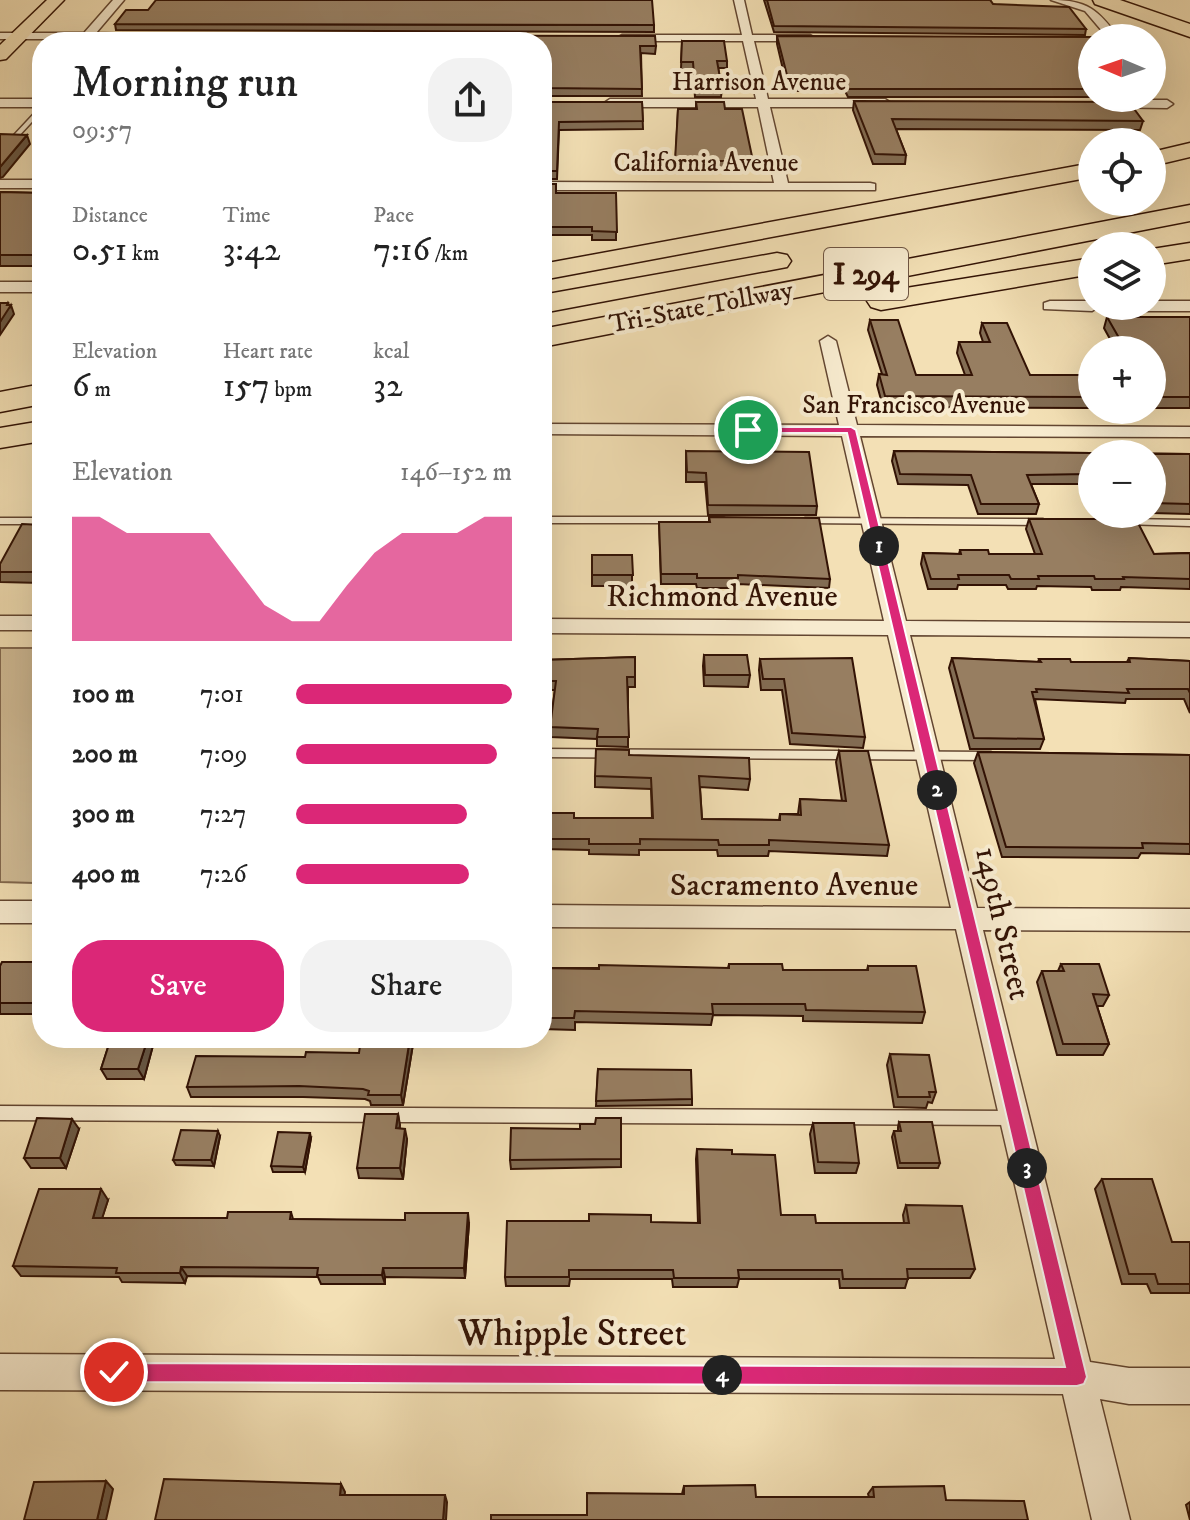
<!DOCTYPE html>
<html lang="en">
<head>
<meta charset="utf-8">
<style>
	body { margin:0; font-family:"IM FELL DW Pica",serif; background:#f2f2f2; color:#222; height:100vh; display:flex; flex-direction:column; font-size:30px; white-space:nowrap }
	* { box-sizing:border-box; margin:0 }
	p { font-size:26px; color:#767676 }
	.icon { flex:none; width:44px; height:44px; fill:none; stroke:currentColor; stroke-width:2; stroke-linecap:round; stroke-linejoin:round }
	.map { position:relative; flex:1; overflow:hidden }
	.drawer { position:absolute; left:32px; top:32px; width:520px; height:1016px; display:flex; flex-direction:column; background:#fff; border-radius:32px; box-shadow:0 8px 32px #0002 }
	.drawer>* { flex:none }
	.needle { width:52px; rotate:272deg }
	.buttons { position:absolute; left:1078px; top:24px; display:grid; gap:16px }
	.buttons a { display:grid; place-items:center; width:88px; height:88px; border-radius:50%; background:#fff; box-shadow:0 8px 32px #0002; font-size:40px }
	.pin { position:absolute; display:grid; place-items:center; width:68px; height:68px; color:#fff; margin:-34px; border:4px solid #fff; border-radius:50%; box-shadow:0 2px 8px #0007 }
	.km { position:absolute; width:40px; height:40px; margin:-20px; border-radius:50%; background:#222; color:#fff; font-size:22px; line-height:40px; text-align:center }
	.round { display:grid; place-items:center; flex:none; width:84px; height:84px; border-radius:32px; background:#f2f2f2 }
	.headline { display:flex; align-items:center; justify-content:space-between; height:136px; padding:0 40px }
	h1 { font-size:44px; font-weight:600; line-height:60px }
	.stats { display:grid; grid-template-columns:repeat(3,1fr); gap:12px; height:136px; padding:8px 40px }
	.stats div { display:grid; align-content:center }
	.stats b { font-size:34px; font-weight:600 }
	.stats small { font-size:22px; font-weight:400 }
	.stats p { font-size:22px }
	.chart { height:224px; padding:16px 40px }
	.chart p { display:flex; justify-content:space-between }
	.chart svg { width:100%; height:144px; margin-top:8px; fill:#db2777; opacity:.7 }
	.button { display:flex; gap:16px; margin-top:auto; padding:16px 40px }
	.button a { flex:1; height:92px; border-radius:32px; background:#db2777; color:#fff; font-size:32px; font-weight:600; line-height:92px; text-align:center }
	.button a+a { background:#f2f2f2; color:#222 }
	ul { padding:0 40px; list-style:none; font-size:26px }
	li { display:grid; grid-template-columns:128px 96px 1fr; align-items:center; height:60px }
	li i { height:20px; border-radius:10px; background:#db2777 }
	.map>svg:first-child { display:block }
</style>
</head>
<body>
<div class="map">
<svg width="1190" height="1520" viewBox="0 0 1190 1520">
	<rect width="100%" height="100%" fill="#f3e0b5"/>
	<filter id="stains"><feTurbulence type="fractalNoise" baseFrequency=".0025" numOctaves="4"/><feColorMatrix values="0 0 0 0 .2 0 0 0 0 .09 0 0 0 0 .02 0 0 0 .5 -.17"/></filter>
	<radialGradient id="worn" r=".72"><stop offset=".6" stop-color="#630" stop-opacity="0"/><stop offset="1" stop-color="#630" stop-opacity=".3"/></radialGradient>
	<path fill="#d2bd97" stroke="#82684e" stroke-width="2" d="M0 648H42V861L34 883 0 882Z"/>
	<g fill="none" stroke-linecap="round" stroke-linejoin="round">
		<defs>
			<path id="service" d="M42 105V111L17 138H13V136Z
				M542 517H723L728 520 723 523H542Z
				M0 518H42V524H0Z
				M805 518 1043 519 1048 522 1043 525 802 523 800 521Z
				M1125 519 1190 520V526L1122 524V520Z
				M542 749 991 752 997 756 991 760 542 757Z
				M0 1106 1012 1111 1017 1113 1020 1118 1017 1123 1012 1125 0 1120Z"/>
			<path id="minor" d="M113 0H124L96 33 134 34 138 35V39H0V33H84Z
				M734 0H744L752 35H810L815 38 810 41H754L768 99H885L891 103 885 107H770L788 183H870L875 184V190H542V182L774 183 758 107H610L604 103 610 99H756L743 41H622L617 38 622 35H742Z
				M1051 0C1088 0 1098 10 1119 38H1108L1085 11Z
				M0 99H42V107H0Z
				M1098 100H1167L1173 104 1167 108 1094 107 1092 104Z
				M0 180H42V188H0Z
				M0 282H42V292H0Z
				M1050 301H1092V306H1100L1092 311 1044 309V303Z
				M1152 301H1190V311H1115L1107 306H1152Z
				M828 336 836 341 857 425 1190 427V437L860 436 906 621 1190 623V637L910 635 977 908 1190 909V931L983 930 1090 1362 1129 1368H1190V1404H1129L1100 1399 1130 1520H1092L1063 1394 0 1390V1354L1055 1359 956 929 542 927V905L951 908 888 635 542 633V619L884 621 842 436 542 434V424L839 425 820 341Z
				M0 616H42V630H0Z
				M0 901H42V923H0Z"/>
			<path id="primary" d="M47 0H64L6 59 0 60V45Z"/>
			<path id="motorway" d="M1093 0H1120L1190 24V37L1095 4Z
				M1190 143V157L1152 166V152Z
				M1092 163V177L542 280V264Z
				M1190 205V221L542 347V329Z
				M1190 243V259L1152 265V249Z
				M777 253 787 255 791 261 787 267 542 313V295Z
				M1092 258V274L881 310 871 307 867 301 871 295 881 292Z
				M42 384V404L0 412V392Z
				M42 421V441L0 448V428Z"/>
		</defs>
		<use href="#service" stroke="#634631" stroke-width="3"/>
		<use href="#minor" stroke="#634631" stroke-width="3"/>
		<use href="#primary" stroke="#331305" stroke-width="3"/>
		<use href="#motorway" stroke="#331305" stroke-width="3"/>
		<use href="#service" fill="#f7ebcf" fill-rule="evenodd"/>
		<use href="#minor" fill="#f7ebcf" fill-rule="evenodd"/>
		<use href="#primary" fill="#f3e0b5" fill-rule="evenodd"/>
		<use href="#motorway" fill="#f3e0b5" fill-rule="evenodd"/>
	</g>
	<path fill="#826c53" stroke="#331305" stroke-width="2" d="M764 0H990L993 4 1086 29 1085 35 774 32Z
		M115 24 654 25V32L116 30Z
		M777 36 1092 38V97H848L845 91H788L777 44Z
		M682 41 727 61V68H718L722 89 721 97H695L693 70 681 69Z
		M542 42 656 46 655 54 641 53 642 96H542Z
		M854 101 1143 121 1140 130 896 129 906 155 905 164H873L853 110Z
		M542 102H642L643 129 559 130 557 179H542Z
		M696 102 725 109 753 161 752 170H675L678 109H696Z
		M542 184 556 193H616V240H592V235H542Z
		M0 192 42 193V266H0Z
		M1107 317H1190V408H1152V350H1116L1104 328Z
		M870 320 916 375H965L957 353 959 342H983L980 333 982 323 1030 375H1092V408L883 407 877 385 879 374H882L868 330Z
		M686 451 817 506 816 515H708L705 482H686Z
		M894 451 1190 454V514L1152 513V454H1092V501L1084 484H1031L1039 504 1036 514H978L968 485 898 484 892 461Z
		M1098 514H1128L1127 517H1099Z
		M709 517 830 579 829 588 738 584 737 588H697L696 584H661L659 522H709Z
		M1029 519 1154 554 1190 553V589L1121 587 1120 590H1092L1091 587 1037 586 1036 589H1008L1006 585H958L957 589H928L921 564 923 553 959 554 960 550 989 554H1035L1026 529Z
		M42 525V583L0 582V564Z
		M592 555H632V586H592Z
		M704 655 750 675 748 687 704 686 703 666Z
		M635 657V687H628V747L597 746V739L551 737 550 727 555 690H542V660Z
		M952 658 1038 662 1039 659 1071 662H1127L1129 658 1190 661V713L1184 699H1126L1125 703 1035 699 1044 739 1040 749H970L949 668Z
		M760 659 865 737 863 748 790 744 782 690H761L759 670Z
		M839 751 889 845 887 856 769 851 768 856H718L717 850H639V855L589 854V850L542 849V813L574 818H652L651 789 595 787V776L629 755 750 779 748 790 700 787 702 819 779 820 780 814H798L800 799 842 801 836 762Z
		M978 752 1190 755V854L1141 853 1138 858 1002 857 974 763Z
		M42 962V1014H0V966Z
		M729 964 783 970H867L868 966 925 1012 922 1023 803 1021V1016L713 1015 711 1025 575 1022V1030L542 1029V968H728Z
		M1061 964 1109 995 1103 1006H1097L1109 1044 1103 1055H1057L1037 982 1042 971H1058Z
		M111 1038H155L144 1079H107L101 1069Z
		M414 1038 403 1105H371L370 1101 365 1099 303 1097H191L187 1087 305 1057 359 1053Z
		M890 1054 936 1092 932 1103 928 1102 926 1108 894 1107 887 1065Z
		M598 1069 692 1099V1105L596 1106Z
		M398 1114 400 1129 407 1139 403 1179 359 1178 357 1168Z
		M621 1118V1167L511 1169 510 1160 580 1129Z
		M899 1122 940 1163 938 1168H898L892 1137 894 1131H898V1127Z
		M813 1123 859 1163 856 1173H815L810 1134Z
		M79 1129 66 1168H31L24 1158Z
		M220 1136 214 1166 176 1165 173 1160Z
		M311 1138 305 1172H273L271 1166Z
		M697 1149 732 1154 781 1215 816 1223H904L903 1215 906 1205 975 1269 970 1278H908L905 1288H840L839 1279H739L737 1287H673L672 1279H570L569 1286H506L505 1277 698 1223 696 1159Z
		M1102 1179 1172 1242H1190V1293H1151L1147 1284H1122L1095 1189Z
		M108 1200 102 1218H227L291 1212 293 1219 469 1223 465 1278 385 1277V1284H321L318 1277 187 1276 185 1283 122 1282 119 1277 21 1276 13 1266Z
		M684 1486 756 1497H869L868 1494 873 1487 946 1500 587 1515 682 1494Z
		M1190 1502V1520L1186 1505Z"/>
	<path fill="#6a5844" stroke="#331305" stroke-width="2" d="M27 135 30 144 3 177 0 178V167Z
		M8 303 10 307 11 305 14 314 0 335V322Z
		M148 1038H155L144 1079 138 1069Z
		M410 1038H414L403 1105 401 1095Z
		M398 1114 400 1125 398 1139 396 1128Z
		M72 1119 79 1129 66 1168 60 1158Z
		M405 1129 407 1139 403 1179 400 1168Z
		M218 1131 220 1136 214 1166 211 1160Z
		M310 1133 311 1138 305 1172 303 1167Z
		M101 1189 108 1200 99 1228 93 1218Z
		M468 1213 469 1223 465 1278 464 1268Z
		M181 1267 187 1276 185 1283 180 1273Z
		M383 1268 385 1277V1284L382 1275Z
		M106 1481 113 1489 106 1520H97Z
		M341 1484 345 1492 344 1502 340 1495Z
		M445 1495 447 1502 446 1520H443Z"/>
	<path fill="#977e61" stroke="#331305" stroke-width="2" d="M156 0H652L654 25 115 24 126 10H148Z
		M767 0H990L993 4 1069 7 1086 29 774 26Z
		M104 35 655 36 656 46H640L642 89 542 88V42H98Z
		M777 36 1094 37 1092 38V89H849L846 83H789Z
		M682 41H724L727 61H717L722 89H695L693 62H681Z
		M854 101 1129 102 1143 121 892 119 906 155 875 154Z
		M542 102H642L643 121 559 122 557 171H542Z
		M696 102H724L725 109H742L753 161H675L678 109H697Z
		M0 134 27 135 0 167Z
		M542 184H556V193H616L617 232 592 231V227H542Z
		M0 192 42 193V255H0Z
		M0 303H8L7 305H11L0 322Z
		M1107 317H1190V397H1152V350H1126Z
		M870 320H898L916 375H972L959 342H990L982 323H1007L1030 375H1092V397L885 396 879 374 887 375Z
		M686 451 809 452 817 506 708 505 706 473 687 472Z
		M894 451 1190 454V504L1152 503V454H1092V484L1087 474 1027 475 1039 504H981L971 475 900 474Z
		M709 517 819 518 830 579 738 575V578H697V574H661L659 522H710Z
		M1029 519H1136L1154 554 1190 553V579L1123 577 1124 579H1095L1094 576H1038L1039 579H1011L1009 575H958L959 579H931L923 553 961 554 960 550H988L989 554H1042Z
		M22 524 42 525V572H0V564Z
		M592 555H632L633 575H592Z
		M704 655H747L750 675H705Z
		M635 657V677H627L629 737H597L598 729 550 727 556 681H542V660Z
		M852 658 865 737 792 733 784 679H763L760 659Z
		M952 658 1041 662 1039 659H1070L1071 662H1130L1129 658 1190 661V693L1188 689H1127L1129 693 1036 689 1037 692H1032L1044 739 974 738Z
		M596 749 629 750V755L749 758 750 779 699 776 702 819 780 820V814L801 815 800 799 846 801 839 751H868L889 845 769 840V845H719L718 840 640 839V844H589V839H542V813H574V818H653L651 778 595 776Z
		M978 752 1190 755V844L1142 843 1143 848 1006 847Z
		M2 962H42V998L40 1003H0V966Z
		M729 964H782L783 970H868V966H916L925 1012 806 1010 805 1004H712L713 1014 575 1011 574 1018H542V968L599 969V965L729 968Z
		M1061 964H1099L1109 995 1093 994 1109 1044H1063L1042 971H1064Z
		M111 1038H148L138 1069H101Z
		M361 1038H410L401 1095H368L369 1091 363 1089 299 1086 187 1087 196 1056 305 1057 306 1052 359 1053Z
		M890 1054 929 1055 936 1092H929L930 1097H898Z
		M598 1069 691 1070 692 1099 596 1101Z
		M365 1114H398L396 1128 405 1129 400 1168H357Z
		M37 1118 72 1119 60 1158H24Z
		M596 1118H621V1159L510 1160 511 1128 580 1129V1124H595Z
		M899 1122H932L940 1163H900L894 1131H901Z
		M813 1123H854L859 1163 818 1162Z
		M181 1130 218 1131 211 1160H173Z
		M278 1132 310 1133 303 1167 271 1166Z
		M697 1149 732 1150V1154L775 1155 781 1215H815L816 1223H909L906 1205 962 1206 975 1269H907L908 1279H843L842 1270H738L739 1278H674L673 1270H569V1277H505L507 1221H589V1214L651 1215V1222L700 1223Z
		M1102 1179H1152L1172 1242H1190V1284H1158L1155 1274H1129Z
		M39 1189H101L93 1218H227L228 1212H291L290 1219 405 1220V1213H468L464 1268H383L382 1275H317L318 1268 181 1267 180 1273H116L117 1268 13 1266Z
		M164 1479 341 1484 340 1495H445L443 1520H155Z
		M106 1481 97 1520H24L34 1482Z
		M755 1485 756 1497H874L873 1487 944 1486 946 1500 1024 1501 1028 1520H491V1515H587V1493L684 1494V1486Z"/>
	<path fill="#db2777" stroke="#fff" stroke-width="2" d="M851 427 856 430 1087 1377 1084 1384 1077 1386 114 1382 107 1379 104 1372 107 1365 114 1363 1065 1367 847 433H748L743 430 748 427Z"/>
	<g text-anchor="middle" stroke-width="8" stroke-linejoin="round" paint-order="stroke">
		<g font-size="26" fill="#331305" stroke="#f7ebcf">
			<text x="759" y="90">Harrison Avenue</text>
			<text x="706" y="171">California Avenue</text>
			<text transform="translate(701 306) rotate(-11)" y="9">Tri-State Tollway</text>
			<text x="914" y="413">San Francisco Avenue</text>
		</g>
		<rect fill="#f7ebcf" stroke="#6e5442" stroke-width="2" x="824" y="248" width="84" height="52" rx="6"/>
		<g font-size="30" font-weight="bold" fill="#331305">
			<text x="866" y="284">I 294</text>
		</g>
		<g font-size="32" fill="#331305" stroke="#f7ebcf">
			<text x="722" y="606">Richmond Avenue</text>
			<text x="794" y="895">Sacramento Avenue</text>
			<text transform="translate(1004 923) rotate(77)" y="11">149th Street</text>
		</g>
		<g font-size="38" fill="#331305" stroke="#f7ebcf">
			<text x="572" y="1345">Whipple Street</text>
		</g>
	</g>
	<rect width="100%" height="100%" filter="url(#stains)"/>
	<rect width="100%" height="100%" fill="url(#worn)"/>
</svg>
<div class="buttons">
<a><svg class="needle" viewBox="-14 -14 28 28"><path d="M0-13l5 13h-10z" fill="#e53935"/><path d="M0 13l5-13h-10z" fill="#767676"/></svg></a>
<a><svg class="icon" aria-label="locate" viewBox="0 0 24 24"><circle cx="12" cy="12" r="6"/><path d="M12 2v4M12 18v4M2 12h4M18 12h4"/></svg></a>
<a><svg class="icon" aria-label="layers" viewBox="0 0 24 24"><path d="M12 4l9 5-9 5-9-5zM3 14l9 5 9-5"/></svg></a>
<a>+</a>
<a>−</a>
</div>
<div class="pin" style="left:748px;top:430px;background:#1e9e55"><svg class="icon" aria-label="arrive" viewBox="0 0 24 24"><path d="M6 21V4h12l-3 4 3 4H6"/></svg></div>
<div class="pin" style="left:114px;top:1372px;background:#d93025"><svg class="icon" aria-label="check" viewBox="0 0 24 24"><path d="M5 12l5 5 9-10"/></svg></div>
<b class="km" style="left:879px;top:546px">1</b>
<b class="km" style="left:937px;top:790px">2</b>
<b class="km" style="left:1027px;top:1168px">3</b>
<b class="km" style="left:722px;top:1375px">4</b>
<section class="drawer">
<div class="headline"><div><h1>Morning run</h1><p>09:57</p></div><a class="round"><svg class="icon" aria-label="share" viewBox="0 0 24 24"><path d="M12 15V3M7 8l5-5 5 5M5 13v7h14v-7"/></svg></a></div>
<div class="stats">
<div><p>Distance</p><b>0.51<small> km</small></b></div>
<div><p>Time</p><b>3:42</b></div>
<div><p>Pace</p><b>7:16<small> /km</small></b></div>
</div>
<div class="stats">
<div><p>Elevation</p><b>6<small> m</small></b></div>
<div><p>Heart rate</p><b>157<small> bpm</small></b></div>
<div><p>kcal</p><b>32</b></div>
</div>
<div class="chart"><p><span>Elevation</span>146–152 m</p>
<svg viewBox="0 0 160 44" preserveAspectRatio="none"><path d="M0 44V6L10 6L20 11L30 11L40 11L50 11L60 22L70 33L80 38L90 38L100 27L110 17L120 11L130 11L140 11L150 6L160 6V44z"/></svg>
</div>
<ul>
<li><b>100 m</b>7:01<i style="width:100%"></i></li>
<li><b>200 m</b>7:09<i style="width:93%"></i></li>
<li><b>300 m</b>7:27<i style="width:79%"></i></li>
<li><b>400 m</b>7:26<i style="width:80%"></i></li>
</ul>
<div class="button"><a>Save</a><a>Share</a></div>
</section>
</div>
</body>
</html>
